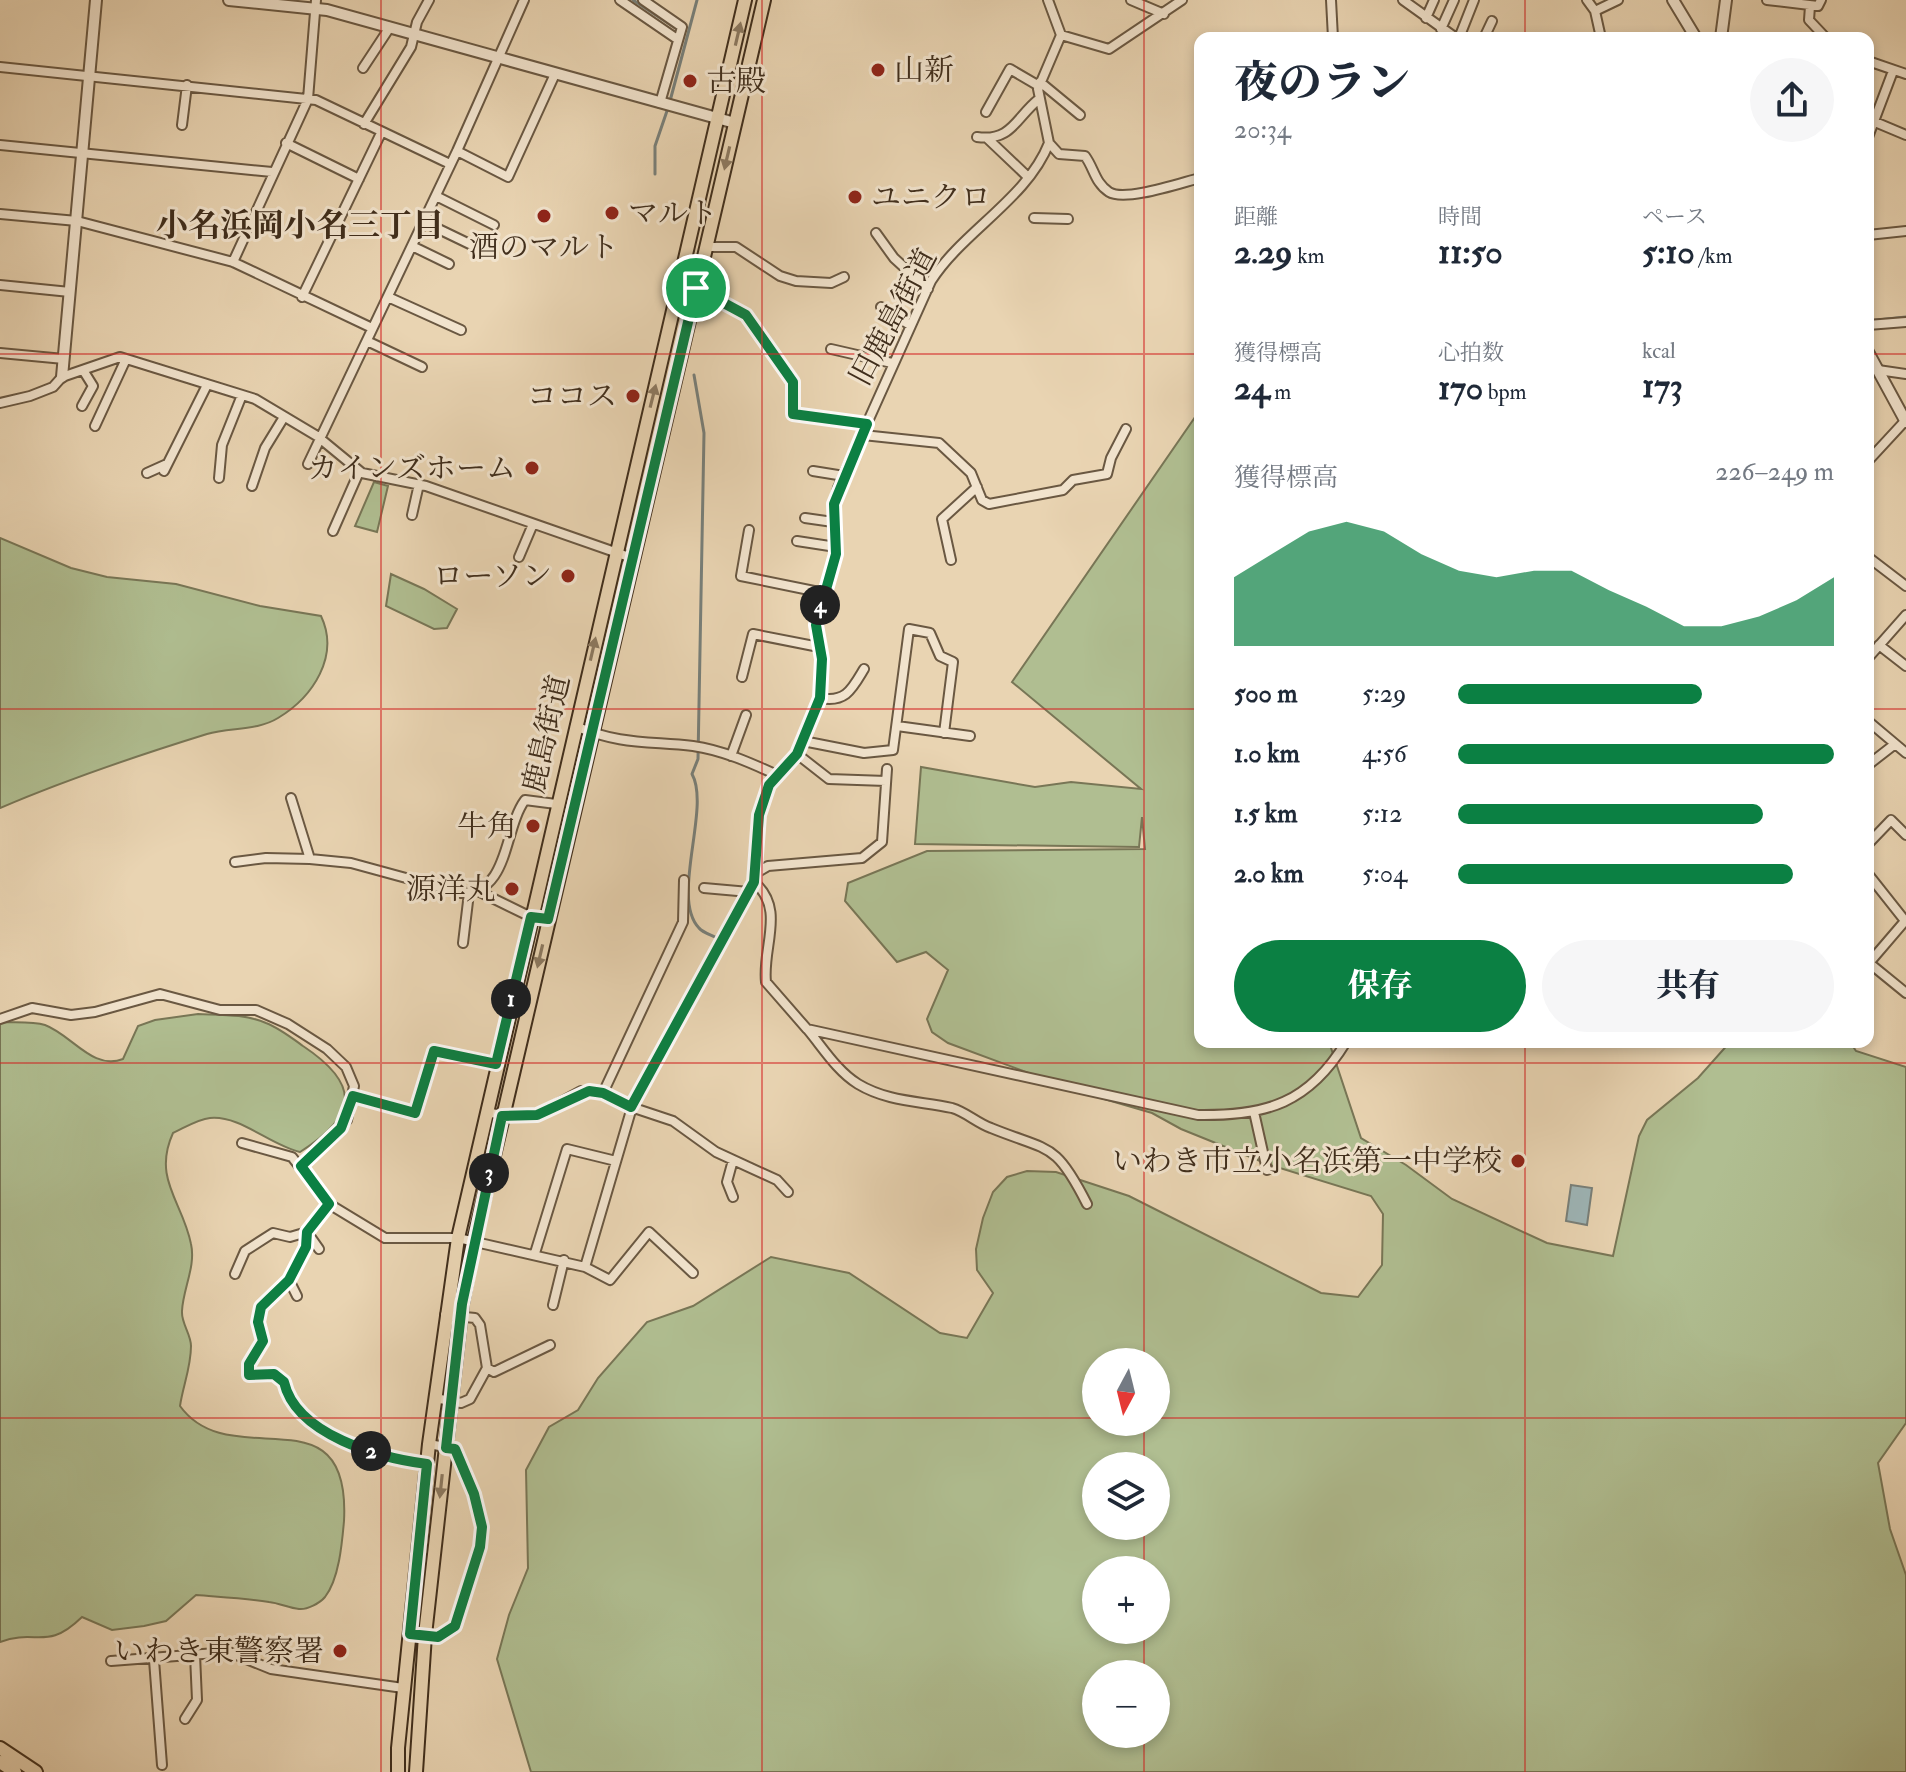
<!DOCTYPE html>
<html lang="ja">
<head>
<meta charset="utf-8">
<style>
	body { margin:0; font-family:"IM FELL Double Pica","Noto Serif JP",serif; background:#f6f6f7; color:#1f2937; height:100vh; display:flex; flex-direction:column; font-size:30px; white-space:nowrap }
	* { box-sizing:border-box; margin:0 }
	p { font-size:26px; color:#747a83 }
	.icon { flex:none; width:44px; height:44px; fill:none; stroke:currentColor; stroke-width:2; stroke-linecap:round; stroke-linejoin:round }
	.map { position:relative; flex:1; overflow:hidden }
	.panel { position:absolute; left:1194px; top:32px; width:680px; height:1016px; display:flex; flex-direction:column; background:#fff; border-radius:16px; box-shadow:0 4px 12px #0003 }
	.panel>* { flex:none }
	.needle { width:52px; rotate:187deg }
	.tools { position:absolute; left:1082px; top:1348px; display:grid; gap:16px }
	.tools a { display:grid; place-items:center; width:88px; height:88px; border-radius:50%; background:#fff; box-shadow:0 4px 12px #0003; font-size:40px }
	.pin { position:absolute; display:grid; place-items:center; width:68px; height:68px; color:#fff; margin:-34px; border:4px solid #fff; border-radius:50%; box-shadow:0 2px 8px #0007 }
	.km { position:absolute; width:40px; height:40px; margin:-20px; border-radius:50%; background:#222; color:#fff; font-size:22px; line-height:40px; text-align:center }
	.round { display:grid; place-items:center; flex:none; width:84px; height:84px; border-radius:42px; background:#f6f6f7 }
	.summary { display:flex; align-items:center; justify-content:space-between; height:136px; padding:0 40px }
	h1 { font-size:44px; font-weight:800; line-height:60px }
	.figures { display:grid; grid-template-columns:repeat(3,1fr); gap:12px; height:136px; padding:8px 40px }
	.figures div { display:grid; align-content:center }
	.figures b { font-size:34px; font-weight:800 }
	.figures small { font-size:22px; font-weight:400 }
	.figures p { font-size:22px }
	.chart { height:224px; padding:16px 40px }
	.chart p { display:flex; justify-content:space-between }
	.chart svg { width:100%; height:144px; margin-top:8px; fill:#0b8043; opacity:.7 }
	.action { display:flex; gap:16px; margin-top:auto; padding:16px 40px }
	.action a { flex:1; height:92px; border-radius:48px; background:#0b8043; color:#fff; font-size:32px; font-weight:800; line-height:92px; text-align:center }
	.action a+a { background:#f6f6f7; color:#1f2937 }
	ul { padding:0 40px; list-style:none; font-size:26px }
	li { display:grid; grid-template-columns:128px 96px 1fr; align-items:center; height:60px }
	li i { height:20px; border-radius:10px; background:#0b8043 }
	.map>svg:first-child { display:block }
</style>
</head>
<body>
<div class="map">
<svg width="1906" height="1772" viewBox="0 0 1906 1772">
	<rect width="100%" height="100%" fill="#e9d4b2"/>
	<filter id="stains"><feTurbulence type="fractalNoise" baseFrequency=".0025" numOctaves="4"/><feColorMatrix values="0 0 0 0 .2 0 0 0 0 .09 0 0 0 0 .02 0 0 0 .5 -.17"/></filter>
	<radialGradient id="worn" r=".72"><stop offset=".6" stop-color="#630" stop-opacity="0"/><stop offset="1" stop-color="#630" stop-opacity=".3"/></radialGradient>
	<path fill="#b0be91" stroke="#787656" stroke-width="2" fill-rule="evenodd" d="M1200 410V1042H1329L1361 1138 1406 1165 1452 1199 1547 1243 1613 1256 1639 1136 1647 1120 1698 1078 1730 1042H1850L1856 1051 1906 1067V1423L1878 1463 1890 1529 1906 1575V1772H531L497 1659 509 1615 528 1568 526 1470 549 1427 578 1410 598 1378 647 1322 693 1306 771 1257 849 1273 940 1333 967 1338 993 1293 977 1270 976 1249 983 1218 993 1192 1007 1177 1027 1171 1056 1172 1129 1196 1321 1293 1358 1297 1382 1265 1383 1214 1371 1196 1270 1165 1181 1129 1152 1113 1077 1091 948 1043 932 1032 927 1019 948 970 926 952 897 962 845 901 848 883 927 851 1145 849 1142 817 1139 847 915 844 921 767 1035 787 1071 782 1141 789 1012 682ZM1096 1362H1156V1422H1096ZM1096 1466H1156V1526H1096ZM1096 1570H1156V1630H1096ZM1096 1674H1156V1734H1096Z
		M374 482 388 486 377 532 355 526Z
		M0 538 71 568 107 577 176 584 260 606 321 616C340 656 313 697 278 718 257 731 230 727 207 734 136 756 68 779 0 808Z
		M391 574 424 589 457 609 447 628 434 629 386 606Z
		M198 1014C220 1015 246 1014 266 1023 279 1028 292 1038 303 1046 360 1084 359 1115 300 1152 270 1145 240 1115 210 1118 198 1119 184 1128 173 1133 152 1179 183 1202 191 1244 196 1266 183 1289 182 1311 181 1323 191 1334 191 1346 191 1367 183 1386 180 1406 231 1477 351 1386 344 1521 342 1544 339 1579 325 1597 320 1603 307 1610 299 1609 289 1608 279 1603 269 1602 245 1598 220 1597 196 1595L166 1621 144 1626 112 1630 82 1617C46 1652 37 1628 0 1642V1022C14 1023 32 1021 45 1025 72 1035 93 1071 123 1059L138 1026 155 1020Z"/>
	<path fill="#9db5b7" stroke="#787f79" stroke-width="2" d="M1571 1185 1592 1188 1587 1225 1566 1221Z"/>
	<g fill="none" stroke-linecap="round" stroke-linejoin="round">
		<path stroke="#787f79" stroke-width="3" d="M633 0 680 31
			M670 101 697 0
			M655 174V146L668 108
			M1868 321 1906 317
			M694 375 704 433 698 759 692 774C711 808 670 898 699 928 702 932 711 935 715 937"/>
		<defs>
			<path id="minor" d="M620 0 677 39
				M643 0 682 27 660 103
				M1131 0 1164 14
				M1331 0 1333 38
				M1403 0 1456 38
				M1587 0 1595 11 1601 38
				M1767 0 1818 6 1821 0
				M1810 6 1809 20 1826 38
				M1595 11 1618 0
				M1426 18 1434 0
				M1441 29 1454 0
				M1061 35 1109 49 1182 0
				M1459 38 1474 0
				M1484 38 1492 21
				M1868 61 1906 74
				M0 67 316 100 450 164
				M363 68 390 27
				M1040 82 1080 115
				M986 112 1010 69 1039 86
				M1875 122 1906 135
				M364 124 411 47 417 22 429 0
				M182 125 187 85
				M977 137C1012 142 1016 117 1039 99
				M1868 137 1893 71
				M988 139 1028 177
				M286 143 359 179
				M1049 143 1059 154 1085 156C1094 168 1095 183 1109 192 1125 202 1180 183 1200 178
				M0 145 272 172
				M457 151 508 177 555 74
				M436 196 494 225
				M0 214 77 221 233 262 372 328
				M1034 218 1068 219
				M424 222 480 249
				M876 233 894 258 928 289
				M1868 235 1906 231
				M412 246 449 264
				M706 247H736L780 276 796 281 831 283 844 277
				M233 262 308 99 316 0
				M680 282 709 292 746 315 793 382V414L867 424
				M0 285 70 292
				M302 297 381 133
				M388 297 461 330
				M881 307 910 325
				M1868 325 1906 322
				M367 341 422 367
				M831 349 892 363
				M0 353 64 359
				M1878 370 1906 374
				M0 403 30 396 53 387 62 377 120 357 255 399 317 436 362 473 426 486 632 558
				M82 406 93 386 83 370
				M95 426 126 359
				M863 435 939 443 971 473 982 500 989 504 1063 490 1073 480 1107 474 1111 458 1126 429
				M1868 461 1905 421
				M308 464 457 151 524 0
				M164 471 207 385
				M813 471 844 476
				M147 473 167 464
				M219 478 222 445 242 395
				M252 486 265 448 284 417
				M412 515 419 484
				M805 518 833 522
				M749 530 741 576 824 593
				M333 531 359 472
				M797 541 836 547
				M519 557 533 524
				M1868 557 1906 586
				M951 560 942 519 977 487
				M1879 645 1906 666
				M1868 658 1906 615
				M742 677 753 634 819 647
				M820 698C846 703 852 689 864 669
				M1868 721 1906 753
				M575 726C621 745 647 741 693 746 722 750 751 763 777 775
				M897 726 970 736
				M803 741 864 753 893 750 909 629 930 633 940 656 953 662 944 733
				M797 754 829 779 886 781
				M731 756 746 715
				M1868 765 1895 744
				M291 798 310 859 351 863 461 893C510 893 503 830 525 800L556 804
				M1868 844 1891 820 1906 835
				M235 862 266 858 310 859
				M756 873 768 866 862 858 882 842 887 769
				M1868 874 1906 922
				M754 882C786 909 762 947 766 982L807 1029 1198 1115C1267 1116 1309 1103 1346 1042
				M704 888 749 892
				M478 891 531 917 548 919
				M463 943 469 893
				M1868 962 1906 993
				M1869 963 1905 921
				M0 1019 32 1008 71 1015 95 1012 160 994 220 1010H256L288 1024 327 1049 346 1067 354 1086 347 1120 301 1166
				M808 1030C823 1048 837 1071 858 1084 888 1102 920 1101 952 1108 966 1112 977 1123 991 1128 1050 1152 1055 1141 1087 1204
				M603 1093 683 922 684 880
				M353 1096 415 1113 434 1051 496 1064
				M486 1112 513 1117 537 1115 581 1091 603 1093 631 1107 673 1121 716 1152 777 1180 788 1192
				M1254 1112 1267 1170
				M242 1143 292 1157 329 1204 385 1238H458L585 1267 635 1097 754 882 759 815 769 785 797 754 820 698 822 666 816 625 836 554 834 504 838 488 931 281C963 231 1027 199 1049 143L1038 89 1061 35 1048 0
				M733 1197 727 1182 733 1160
				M329 1204 307 1232 306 1247 289 1280 261 1307 258 1322 263 1341 249 1364V1375L274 1374 284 1382C296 1435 380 1458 427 1464
				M535 1253 567 1149 616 1161
				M585 1267 610 1280 649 1232 693 1273
				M235 1274 245 1251 273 1233 290 1237 307 1232 319 1249
				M289 1280 297 1296
				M553 1305 564 1260
				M487 1368 494 1372 550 1345
				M435 1398 461 1403 470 1399 487 1368 480 1325 475 1318 445 1315
				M410 1634 438 1637 455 1626 480 1547 482 1527 474 1494 455 1449 429 1444
				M154 1660 162 1765
				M111 1661 229 1652 271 1669 403 1688
				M185 1719 197 1700 195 1655"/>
			<path id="tertiary" d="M229 0 327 10 735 123
				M1673 0 1696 38
				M1721 38 1726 0
				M1868 352 1906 422
				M62 377 96 0"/>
			<path id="primary" d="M0 1748 36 1772
				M0 1762 15 1772
				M398 1772V1748L429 1444 458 1238 745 0
				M416 1772 425 1635 462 1304 474 1241 764 0"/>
		</defs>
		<use href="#minor" stroke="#6a5842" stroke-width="12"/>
		<use href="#tertiary" stroke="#6a5842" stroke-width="14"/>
		<use href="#primary" stroke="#402e1c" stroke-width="16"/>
		<use href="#minor" stroke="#f1e3cd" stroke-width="8"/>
		<use href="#tertiary" stroke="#f1e3cd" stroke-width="10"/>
		<use href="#primary" stroke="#e9d4b2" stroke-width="12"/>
	</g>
	<defs><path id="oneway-solid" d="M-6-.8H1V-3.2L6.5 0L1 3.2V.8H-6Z" transform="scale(2)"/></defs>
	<g fill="#8c7960">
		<use href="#oneway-solid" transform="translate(738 34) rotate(-77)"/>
		<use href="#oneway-solid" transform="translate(727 158) rotate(103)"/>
		<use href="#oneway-solid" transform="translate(653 396) rotate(-76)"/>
		<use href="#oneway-solid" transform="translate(593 649) rotate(-77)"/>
		<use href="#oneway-solid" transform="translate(540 956) rotate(103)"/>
		<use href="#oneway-solid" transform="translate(441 1486) rotate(96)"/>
	</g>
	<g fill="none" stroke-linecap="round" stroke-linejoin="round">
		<defs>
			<path id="route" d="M696 288 746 315 793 382V414L867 424 834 504 836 554 816 625 822 659 820 698 797 754 769 785 759 815 754 882 631 1107 603 1093 589 1091 537 1115 502 1116 462 1304 446 1448 455 1449 474 1494 482 1527 480 1547 455 1626 438 1637 410 1634 427 1464C380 1458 296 1435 284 1382L274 1374 249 1375V1364L263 1341 258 1322 261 1307 289 1280 306 1247 307 1232 329 1204 301 1166 341 1128 353 1096 415 1113 434 1051 496 1064 531 917 548 919Z"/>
		</defs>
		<use href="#route" stroke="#fff" stroke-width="16"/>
		<use href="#route" stroke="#0b8043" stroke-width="10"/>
	</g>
	<path fill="none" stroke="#d62828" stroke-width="2" stroke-opacity="0.55" d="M381 0V1772M762 0V1772M1144 0V1362M1525 0V38M0 354H1200M1868 354H1906M0 709H1200M1868 709H1906M1525 1042V1772M0 1063H1906M0 1418H1096M1156 1418H1906M1144 1422V1466M1144 1526V1570M1144 1630V1674M1144 1734V1772"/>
	<g fill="#8f2418" stroke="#f1e3cd" stroke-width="3">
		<circle cx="878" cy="70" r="8"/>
		<circle cx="690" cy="81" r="8"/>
		<circle cx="855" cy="197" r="8"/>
		<circle cx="612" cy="213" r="8"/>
		<circle cx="544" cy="216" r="8"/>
		<circle cx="633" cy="396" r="8"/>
		<circle cx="532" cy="468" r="8"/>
		<circle cx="568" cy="576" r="8"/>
		<circle cx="533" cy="826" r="8"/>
		<circle cx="512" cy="889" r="8"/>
		<circle cx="1518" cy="1161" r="8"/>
		<circle cx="340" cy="1651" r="8"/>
	</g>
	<g text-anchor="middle" stroke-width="6" stroke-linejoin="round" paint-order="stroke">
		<g font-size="30" fill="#402e1c" stroke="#f1e3cd" text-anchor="end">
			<text x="894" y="80" text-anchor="start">山新</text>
			<text x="706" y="91" text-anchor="start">古殿</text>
			<text x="871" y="207" text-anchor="start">ユニクロ</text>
			<text x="628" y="223" text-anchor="start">マルト</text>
			<text x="544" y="257" text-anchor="middle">酒のマルト</text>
			<text x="617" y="406">ココス</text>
			<text x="516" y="478">カインズホーム</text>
			<text x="552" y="586">ローソン</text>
			<text x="517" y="836">牛角</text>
			<text x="496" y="899">源洋丸</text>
			<text x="1502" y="1171">いわき市立小名浜第一中学校</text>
			<text x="324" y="1661">いわき東警察署</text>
		</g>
		<g font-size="30" fill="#402e1c" stroke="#f1e3cd">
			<text transform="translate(893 317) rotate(-62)" y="10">旧鹿島街道</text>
			<text transform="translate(546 734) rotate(-77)" y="10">鹿島街道</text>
		</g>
		<g font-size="32" font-weight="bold" fill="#402e1c" stroke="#f1e3cd">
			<text x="300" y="236">小名浜岡小名三丁目</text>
		</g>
	</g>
	<rect width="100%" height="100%" filter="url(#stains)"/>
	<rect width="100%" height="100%" fill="url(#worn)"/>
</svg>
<div class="tools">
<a><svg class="needle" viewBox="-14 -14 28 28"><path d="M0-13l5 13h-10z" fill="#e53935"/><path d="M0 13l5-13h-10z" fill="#747a83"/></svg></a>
<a><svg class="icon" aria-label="layers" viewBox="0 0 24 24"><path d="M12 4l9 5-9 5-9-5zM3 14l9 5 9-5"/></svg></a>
<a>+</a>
<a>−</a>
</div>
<div class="pin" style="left:696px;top:288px;background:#1e9e55"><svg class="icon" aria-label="arrive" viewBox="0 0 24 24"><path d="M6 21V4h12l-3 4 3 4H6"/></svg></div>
<b class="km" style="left:511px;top:999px">1</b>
<b class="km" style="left:371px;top:1451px">2</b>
<b class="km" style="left:489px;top:1173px">3</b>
<b class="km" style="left:820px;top:605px">4</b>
<section class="panel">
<div class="summary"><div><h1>夜のラン</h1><p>20:34</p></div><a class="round"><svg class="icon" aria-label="share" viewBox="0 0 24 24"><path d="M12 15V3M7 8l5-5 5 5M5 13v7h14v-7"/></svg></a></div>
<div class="figures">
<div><p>距離</p><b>2.29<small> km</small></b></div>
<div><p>時間</p><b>11:50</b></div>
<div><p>ペース</p><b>5:10<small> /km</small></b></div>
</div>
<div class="figures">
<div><p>獲得標高</p><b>24<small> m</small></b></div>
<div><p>心拍数</p><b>170<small> bpm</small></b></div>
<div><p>kcal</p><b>173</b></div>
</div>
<div class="chart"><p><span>獲得標高</span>226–249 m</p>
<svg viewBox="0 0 160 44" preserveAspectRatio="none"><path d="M0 44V23L10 16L20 9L30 6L40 9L50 16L60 21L70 23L80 21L90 21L100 27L110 32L120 38L130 38L140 35L150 30L160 23V44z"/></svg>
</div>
<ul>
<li><b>500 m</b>5:29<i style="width:65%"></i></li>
<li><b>1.0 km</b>4:56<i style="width:100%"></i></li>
<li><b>1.5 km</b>5:12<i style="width:81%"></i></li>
<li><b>2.0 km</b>5:04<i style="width:89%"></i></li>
</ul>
<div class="action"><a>保存</a><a>共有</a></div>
</section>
</div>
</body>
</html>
